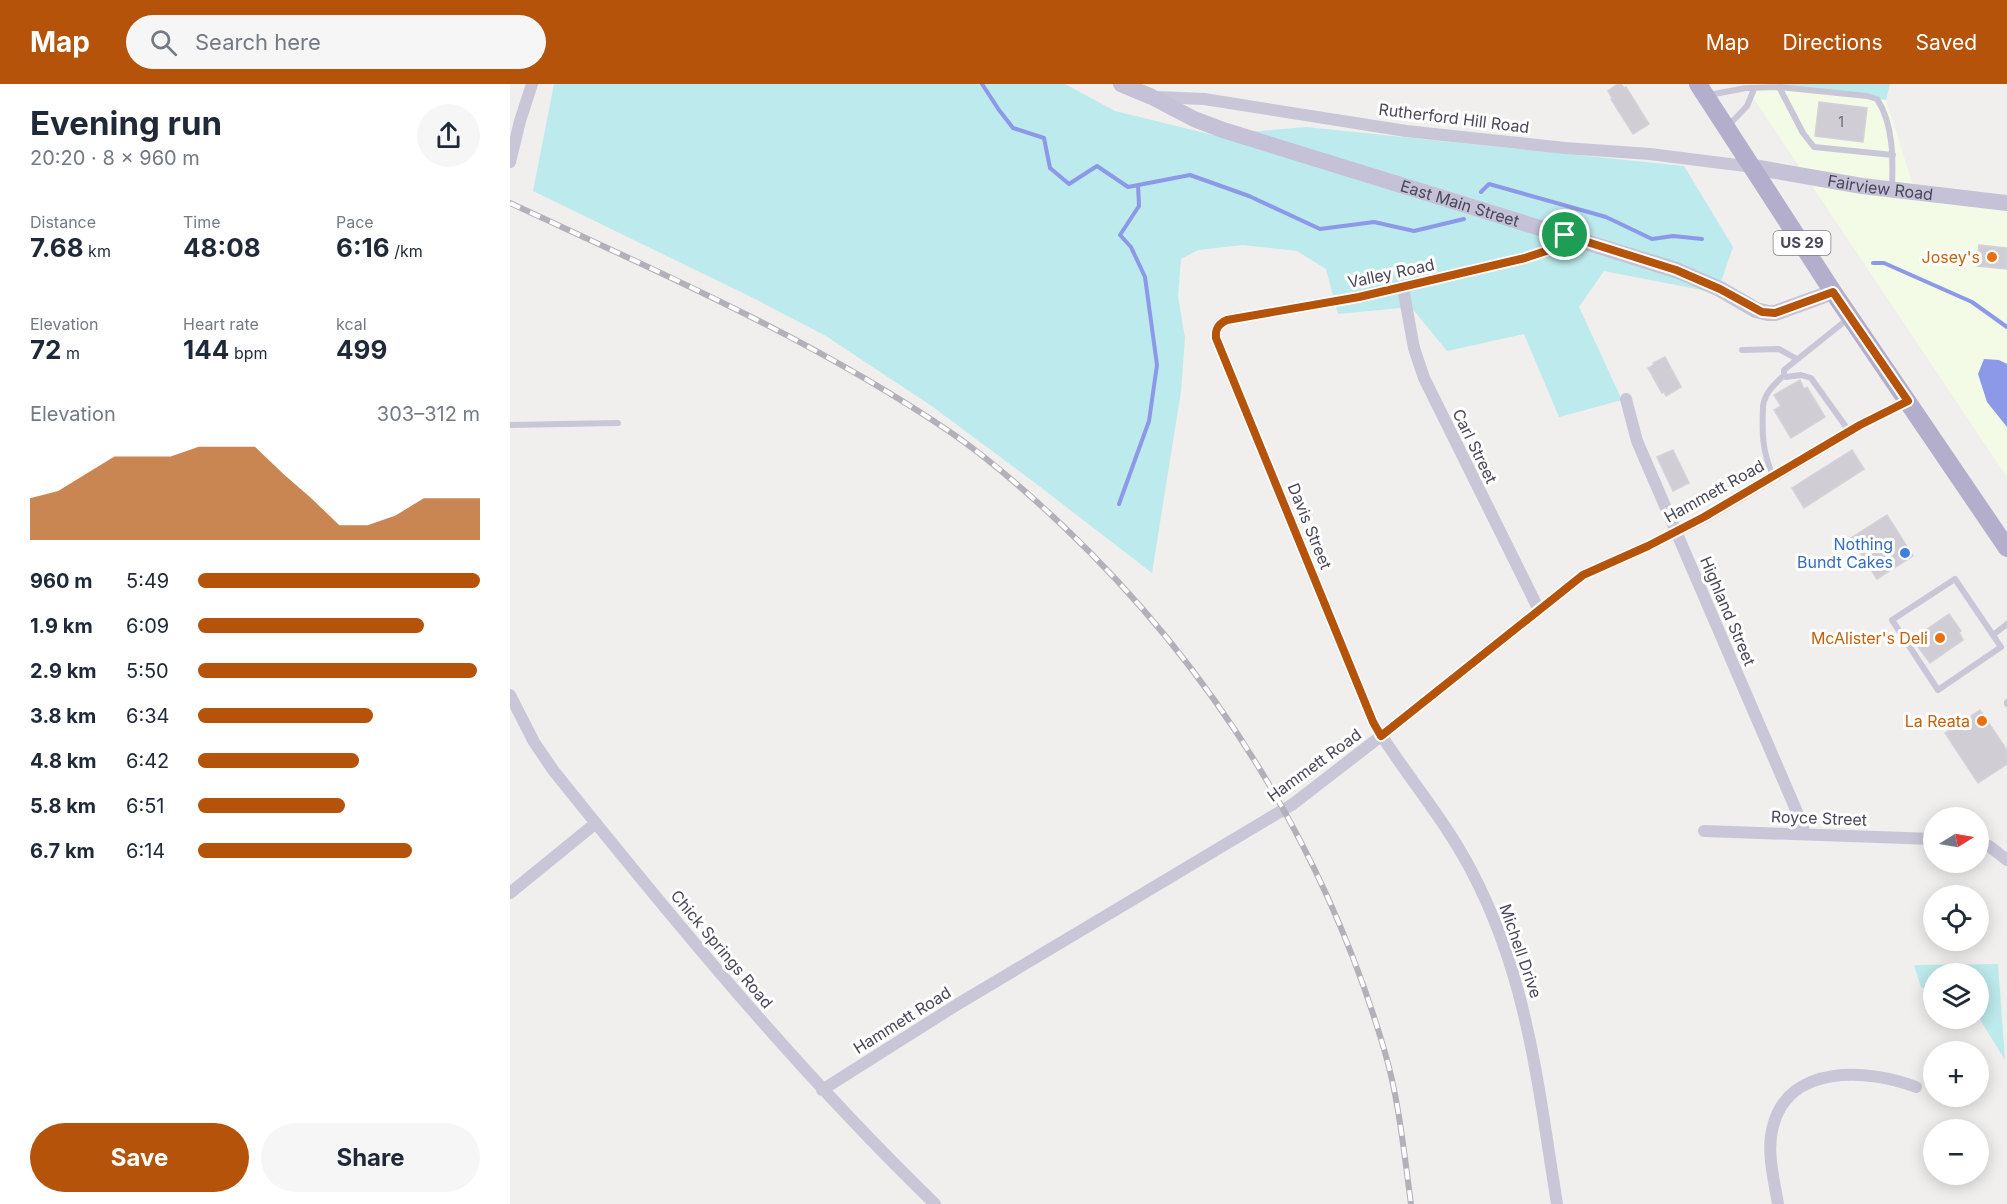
<!DOCTYPE html>
<html lang="en">
<head>
<meta charset="utf-8">
<style>
	body { margin:0; font-family:Inter,sans-serif; background:#f6f6f7; color:#1f2937; height:100vh; display:flex; flex-direction:column; font-size:22px; white-space:nowrap }
	* { box-sizing:border-box; margin:0 }
	p { font-size:20px; color:#747a83 }
	.icon { flex:none; width:33px; height:33px; fill:none; stroke:currentColor; stroke-width:2; stroke-linecap:round; stroke-linejoin:round }
	.map { position:relative; flex:1; overflow:hidden }
	.details { display:flex; flex-direction:column; background:#fff; width:510px }
	.details>* { flex:none }
	.needle { width:39px; rotate:79deg }
	.fabs { position:absolute; left:1413px; top:723px; display:grid; gap:12px }
	.fabs a { display:grid; place-items:center; width:66px; height:66px; border-radius:50%; background:#fff; box-shadow:0 3px 15px #0003; font-size:30px }
	.pin { position:absolute; display:grid; place-items:center; width:51px; height:51px; color:#fff; margin:-26px; border:3px solid #fff; border-radius:50%; box-shadow:0 2px 6px #0007 }
	.round { display:grid; place-items:center; flex:none; width:63px; height:63px; border-radius:32px; background:#f6f6f7 }
	.headline { display:flex; align-items:center; justify-content:space-between; height:102px; padding:0 30px }
	h1 { font-size:33px; font-weight:700; line-height:45px }
	.stats { display:grid; grid-template-columns:repeat(3,1fr); gap:9px; height:102px; padding:6px 30px }
	.stats div { display:grid; align-content:center }
	.stats b { font-size:26px; font-weight:700 }
	.stats small { font-size:16px; font-weight:400 }
	.stats p { font-size:16px }
	.chart { height:168px; padding:12px 30px }
	.chart p { display:flex; justify-content:space-between }
	.chart svg { width:100%; height:108px; margin-top:6px; fill:#b45309; opacity:.7 }
	.button { display:flex; gap:12px; margin-top:auto; padding:12px 30px }
	.button a { flex:1; height:69px; border-radius:36px; background:#b45309; color:#fff; font-size:24px; font-weight:700; line-height:69px; text-align:center }
	.button a+a { background:#f6f6f7; color:#1f2937 }
	ul { padding:0 30px; list-style:none; font-size:20px }
	li { display:grid; grid-template-columns:96px 72px 1fr; align-items:center; height:45px }
	li i { height:15px; border-radius:8px; background:#b45309 }
	header { display:flex; align-items:center; gap:36px; box-sizing:border-box; height:84px; padding:0 30px; background:#b45309; color:#fff }
	header strong { font-size:28px }
	nav { display:flex; gap:33px; margin-inline-start:auto; font-size:21px }
	.search { width:420px; height:54px; background:#f6f6f7; display:flex; align-items:center; gap:15px; box-sizing:border-box; padding:0 21px; border-radius:33px; color:#747a83; font-size:22px }
	main { display:flex; flex:1; min-height:0 }
	.map>svg:first-child { display:block }
</style>
</head>
<body>
<header>
<strong>Map</strong>
<div class="search"><svg class="icon" aria-label="search" viewBox="0 0 24 24"><circle cx="10" cy="10" r="6"/><path d="M15 15l6 6"/></svg>Search here</div>
<nav><a>Map</a><a>Directions</a><a>Saved</a></nav>
</header>
<main>
<section class="details">
<div class="headline"><div><h1>Evening run</h1><p>20:20 · 8 × 960 m</p></div><a class="round"><svg class="icon" aria-label="share" viewBox="0 0 24 24"><path d="M12 15V3M7 8l5-5 5 5M5 13v7h14v-7"/></svg></a></div>
<div class="stats">
<div><p>Distance</p><b>7.68<small> km</small></b></div>
<div><p>Time</p><b>48:08</b></div>
<div><p>Pace</p><b>6:16<small> /km</small></b></div>
</div>
<div class="stats">
<div><p>Elevation</p><b>72<small> m</small></b></div>
<div><p>Heart rate</p><b>144<small> bpm</small></b></div>
<div><p>kcal</p><b>499</b></div>
</div>
<div class="chart"><p><span>Elevation</span>303–312 m</p>
<svg viewBox="0 0 160 44" preserveAspectRatio="none"><path d="M0 44V27L10 24L20 17L30 10L40 10L50 10L60 6L70 6L80 6L90 17L100 27L110 38L120 38L130 34L140 27L150 27L160 27V44z"/></svg>
</div>
<ul>
<li><b>960 m</b>5:49<i style="width:100%"></i></li>
<li><b>1.9 km</b>6:09<i style="width:80%"></i></li>
<li><b>2.9 km</b>5:50<i style="width:99%"></i></li>
<li><b>3.8 km</b>6:34<i style="width:62%"></i></li>
<li><b>4.8 km</b>6:42<i style="width:57%"></i></li>
<li><b>5.8 km</b>6:51<i style="width:52%"></i></li>
<li><b>6.7 km</b>6:14<i style="width:76%"></i></li>
</ul>
<div class="button"><a>Save</a><a>Share</a></div>
</section>
<div class="map">
<svg width="1497" height="1120" viewBox="0 0 1497 1120">
	<rect width="100%" height="100%" fill="#f0efed"/>
	<path fill="#f3fbe7" d="M1234 0H1267L1376 16 1407 114 1497 126V393Z"/>
	<path fill="#bdeaec" d="M44 0H555L605 27 703 51 796 43 1174 82 1223 163 1207 209 1094 187 1069 223 1112 316 1049 333 1014 250 937 267 901 223 828 230 816 185 787 167 733 161 688 166 671 175 668 212 675 254 671 307 642 489 533 405 423 323 316 252 239 212 23 107Z
		M1267 0H1380L1376 16Z
		M1488 880 1495 976 1469 934 1468 890H1424L1423 908 1411 903 1404 881Z"/>
	<path fill="#8c98e8" d="M1474 275 1489 276 1497 280V343L1477 318 1468 290Z"/>
	<g fill="none" stroke-linecap="round" stroke-linejoin="round">
		<path stroke="#8c98e8" stroke-width="4" d="M472 0 489 26 503 44 534 54 540 84 559 100 587 82 618 103 680 91 739 112 810 145 864 138 904 147 954 135
			M971 108 979 100 1096 133 1142 155 1163 152 1192 155
			M1363 179H1374L1462 218 1497 243
			M609 420 639 337 647 281 635 193 621 163 610 151 629 122 628 101"/>
	</g>
	<path fill="#d0cdd5" stroke="#d4d2d9" stroke-width="1.5" d="M1108 0H1111L1114 4 1116 3 1139 40 1123 50 1101 15 1102 14 1098 7Z
		M1309 18 1357 24 1353 58 1305 52Z
		M1469 161 1497 164V185L1467 182Z
		M1155 273 1171 303 1156 312 1154 308 1152 309 1138 284 1144 281 1143 279Z
		M1290 296 1294 305 1297 303 1315 333 1281 354 1264 326 1271 322 1264 311Z
		M1163 366 1179 399 1163 407 1147 373Z
		M1342 366 1354 385 1294 424 1282 404Z
		M1377 431 1403 472 1367 495 1341 454Z
		M1439 530 1451 547 1449 548 1453 556 1420 579 1408 563 1412 560 1407 552Z
		M1470 626 1497 666V680L1468 699 1435 649Z"/>
	<g fill="none" stroke-linecap="round" stroke-linejoin="round">
		<path stroke="#c9c7d7" stroke-width="6" d="M1269 3 1293 49 1304 63 1383 71
			M1199 11 1236 4 1269 3 1357 12 1367 15C1384 41 1383 76 1382 105
			M1219 41 1237 22 1244 5
			M1339 234 1274 286V291L1276 293 1291 291 1301 294 1339 347
			M1232 266 1269 265 1287 275
			M0 341 108 339
			M1263 392C1252 367 1252 349 1253 322 1255 308 1265 300 1274 291
			M1445 495 1491 563 1428 606 1382 536Z
			M1483 551 1497 540
			M1497 618V620"/>
		<path stroke="#c9c7d7" stroke-width="12" d="M646 13 694 15 896 47 1055 64 1140 70 1243 83
			M0 78 10 37 22 0
			M893 204 904 264 914 294 1029 526
			M1116 315 1127 357 1290 735 1295 750
			M0 611 24 658 43 686C164 837 286 985 425 1120
			M1194 747 1424 755
			M1468 758 1479 762 1497 776
			M0 809 86 739
			M312 1006 448 920 783 720 871 652 1073 491 1138 462 1195 433 1350 341 1398 317
			M1047 1120C1028 1002 1018 894 961 786 934 734 894 689 863 638L706 254C705 245 708 240 717 236L849 213 1015 174 1045 164 1055 151
			M1268 1120C1264 1095 1256 1067 1263 1042 1279 979 1359 985 1406 1003"/>
		<g stroke="#c5c1d6" stroke-width="16">
			<path id="s1" d="M611 0 642 13 684 35 713 46 1166 186 1210 205 1246 226 1258 229H1265L1323 208"/>
			<path id="s2" d="M1243 83 1352 102 1497 119"/>
		</g>
		<path stroke="#b3aecb" stroke-width="18" d="M1188 0 1323 208 1497 464"/>
		<defs>
			<path id="rail" d="M0 119C151 189 305 256 443 350 482 377 518 409 553 442 704 585 815 765 874 965 889 1015 894 1069 901 1120"/>
		</defs>
		<use href="#rail" stroke="#b2b0b8" stroke-width="6"/>
		<use href="#rail" stroke="#fff" stroke-width="4" stroke-dasharray="11" stroke-linecap="butt"/>
	</g>
	<g fill="none" stroke-linecap="round" stroke-linejoin="round">
		<defs>
			<path id="route" d="M1055 151 1166 186 1210 205 1252 228 1265 229 1323 208 1398 317 1350 341 1194 433 1138 462 1073 491 871 652 863 638 706 254C705 245 708 240 717 236L849 213 1015 174 1045 164Z"/>
		</defs>
		<use href="#route" stroke="#fff" stroke-width="12"/>
		<use href="#route" stroke="#b45309" stroke-width="8"/>
	</g>
	<g fill="#e8710a" stroke="#fff" stroke-width="2">
		<circle cx="1482" cy="173" r="6"/>
		<circle cx="1430" cy="554" r="6"/>
		<circle cx="1472" cy="637" r="6"/>
	</g>
	<circle fill="#3f7fe0" stroke="#fff" stroke-width="2" cx="1395" cy="469" r="6"/>
	<g text-anchor="middle" stroke-width="6" stroke-linejoin="round" paint-order="stroke">
		<g font-size="14" fill="#6b6879">
			<text x="1331" y="43">1</text>
		</g>
		<rect fill="#fff" stroke="#807e8c" stroke-width="1.5" x="1263.5" y="147" width="57" height="24" rx="4.5"/>
		<g font-size="15" font-weight="bold" fill="#49475a">
			<text x="1292" y="164">US 29</text>
		</g>
		<g font-size="16" fill="#49475a" stroke="#fff">
			<text transform="translate(944 34) rotate(7)" y="6">Rutherford Hill Road</text>
			<text dy="6" stroke="none"><textPath href="#s2" startOffset="129">Fairview Road</textPath></text>
			<text dy="6" stroke="none"><textPath href="#s1" startOffset="360">East Main Street</textPath></text>
			<text transform="translate(881 189) rotate(-12)" y="6">Valley Road</text>
			<text transform="translate(965 362) rotate(64)" y="6">Carl Street</text>
			<text transform="translate(1204 407) rotate(-29)" y="6">Hammett Road</text>
			<text transform="translate(800 442) rotate(68)" y="6">Davis Street</text>
			<text transform="translate(1218 527) rotate(67)" y="6">Highland Street</text>
			<text transform="translate(804 681) rotate(-36)" y="6">Hammett Road</text>
			<text transform="translate(1309 734) rotate(2)" y="6">Royce Street</text>
			<text transform="translate(212 865) rotate(50)" y="6">Chick Springs Road</text>
			<text transform="translate(1011 867) rotate(71)" y="6">Michell Drive</text>
			<text transform="translate(392 936) rotate(-32)" y="6">Hammett Road</text>
		</g>
		<g font-size="16" fill="#c56008" stroke="#fff" text-anchor="end">
			<text x="1470" y="179">Josey's</text>
			<text x="1418" y="560">McAlister's Deli</text>
			<text x="1460" y="643">La Reata</text>
		</g>
		<g font-size="16" fill="#366cbe" stroke="#fff" text-anchor="end">
			<text x="1383" y="466">Nothing<tspan x="1383" dy="18">Bundt Cakes</tspan></text>
		</g>
	</g>
</svg>
<div class="fabs">
<a><svg class="needle" viewBox="-14 -14 28 28"><path d="M0-13l5 13h-10z" fill="#e53935"/><path d="M0 13l5-13h-10z" fill="#747a83"/></svg></a>
<a><svg class="icon" aria-label="locate" viewBox="0 0 24 24"><circle cx="12" cy="12" r="6"/><path d="M12 2v4M12 18v4M2 12h4M18 12h4"/></svg></a>
<a><svg class="icon" aria-label="layers" viewBox="0 0 24 24"><path d="M12 4l9 5-9 5-9-5zM3 14l9 5 9-5"/></svg></a>
<a>+</a>
<a>−</a>
</div>
<div class="pin" style="left:1055px;top:151px;background:#1e9e55"><svg class="icon" aria-label="arrive" viewBox="0 0 24 24"><path d="M6 21V4h12l-3 4 3 4H6"/></svg></div>
</div>
</main>
</body>
</html>
